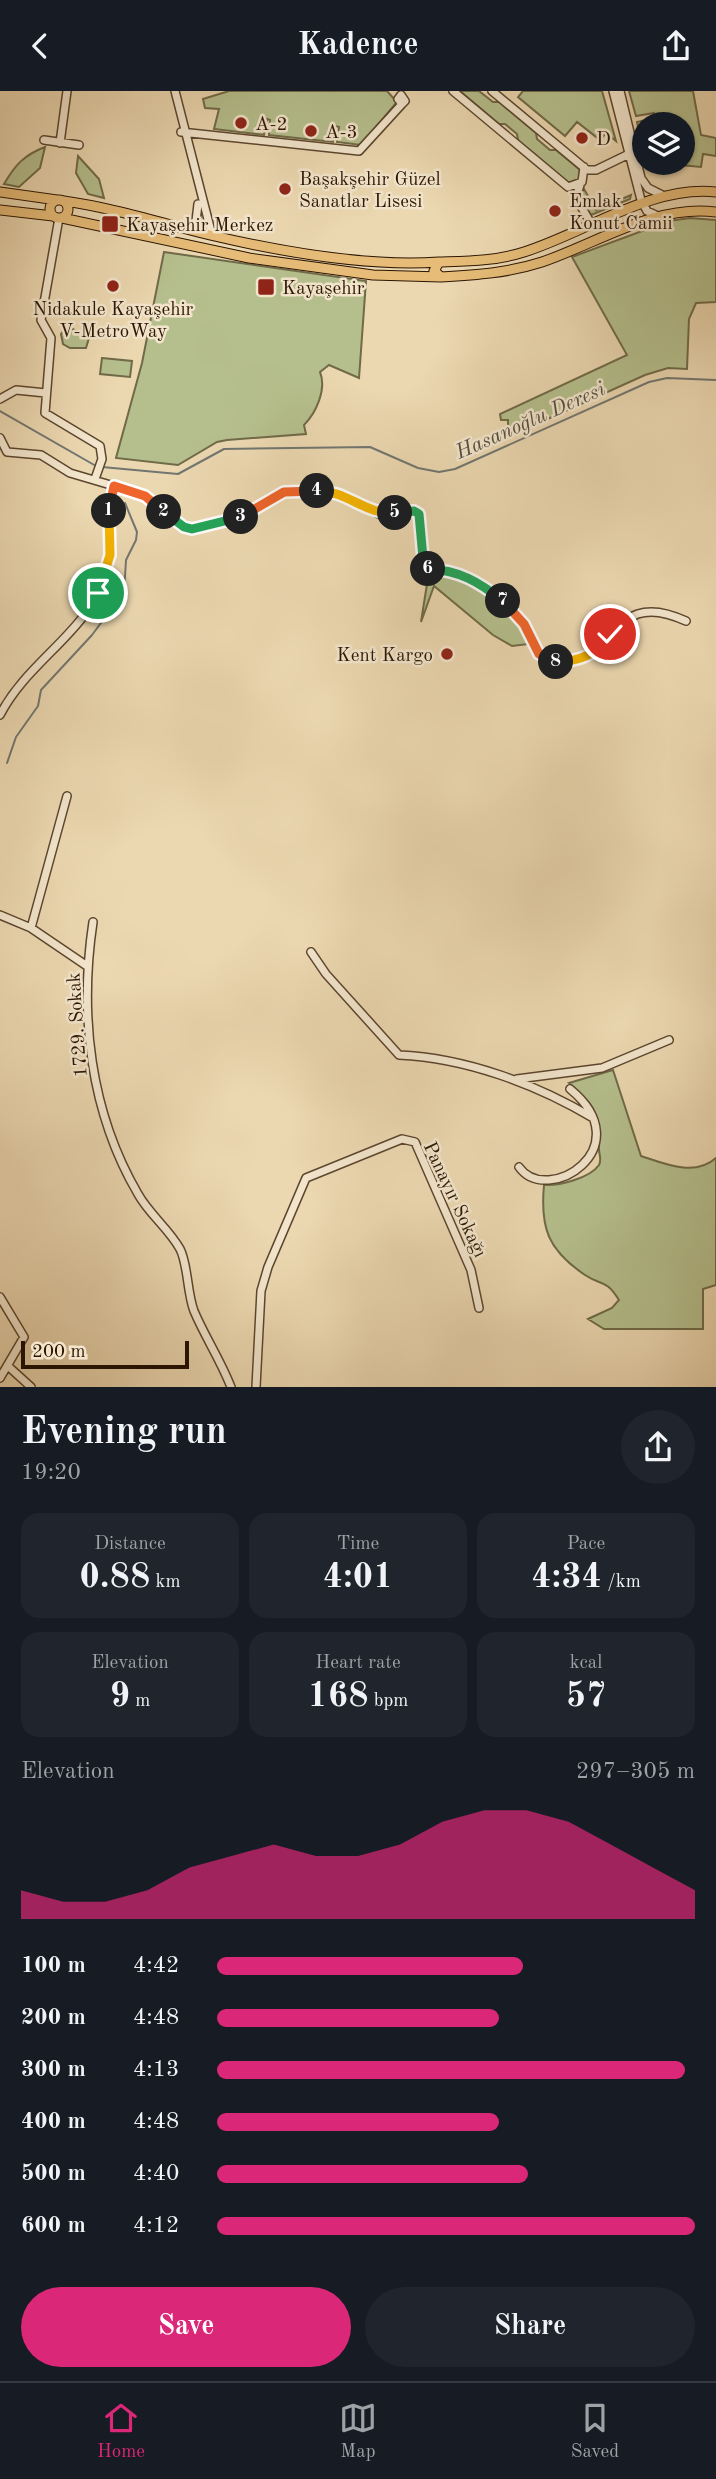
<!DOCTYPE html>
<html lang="en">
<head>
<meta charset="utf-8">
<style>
	body { margin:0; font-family:"Old Standard TT",serif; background:#20242c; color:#f1f3f6; height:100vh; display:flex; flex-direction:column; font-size:26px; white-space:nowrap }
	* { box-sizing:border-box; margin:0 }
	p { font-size:23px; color:#9ea1a6 }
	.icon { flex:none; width:38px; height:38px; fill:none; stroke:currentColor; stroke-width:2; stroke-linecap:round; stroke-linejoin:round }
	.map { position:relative; height:1296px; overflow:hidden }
	.drawer { display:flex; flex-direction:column; background:#171b24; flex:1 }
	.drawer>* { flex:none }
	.fabs { position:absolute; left:632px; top:21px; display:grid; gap:14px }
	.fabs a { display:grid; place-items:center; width:63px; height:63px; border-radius:50%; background:#171b24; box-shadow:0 2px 5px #0004; font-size:35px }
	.scale { position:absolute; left:21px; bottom:18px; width:168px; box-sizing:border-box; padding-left:7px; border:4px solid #2c1603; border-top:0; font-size:19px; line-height:24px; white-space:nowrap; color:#2c1603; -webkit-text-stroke:5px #f2e5cc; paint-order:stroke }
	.pin { position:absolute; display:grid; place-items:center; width:60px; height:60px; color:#fff; margin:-30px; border:4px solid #fff; border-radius:50%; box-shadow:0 2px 7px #0007 }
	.km { position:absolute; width:35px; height:35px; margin:-18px; border-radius:50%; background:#222; color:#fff; font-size:19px; line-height:35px; text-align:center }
	.round { display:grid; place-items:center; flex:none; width:74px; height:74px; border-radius:37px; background:#20242c }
	.headline { display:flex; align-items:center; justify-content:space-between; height:119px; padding:0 21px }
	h1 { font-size:38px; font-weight:700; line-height:52px }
	.figures { display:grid; grid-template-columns:repeat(3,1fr); gap:10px; height:119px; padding:7px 21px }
	.figures div { display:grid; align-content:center; border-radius:18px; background:#20242c; text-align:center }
	.figures b { font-size:35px; font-weight:700 }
	.figures small { font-size:19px; font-weight:400 }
	.figures p { font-size:19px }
	.chart { height:196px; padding:14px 21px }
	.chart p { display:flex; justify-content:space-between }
	.chart svg { width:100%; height:126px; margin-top:7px; fill:#db2777; opacity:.7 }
	.action { display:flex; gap:14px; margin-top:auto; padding:14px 21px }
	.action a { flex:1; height:80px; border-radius:42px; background:#db2777; color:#fff; font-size:28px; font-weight:700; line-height:80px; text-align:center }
	.action a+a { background:#20242c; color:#f1f3f6 }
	ul { padding:0 21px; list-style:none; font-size:23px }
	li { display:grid; grid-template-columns:112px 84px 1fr; align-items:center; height:52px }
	li i { height:18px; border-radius:9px; background:#db2777 }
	header { display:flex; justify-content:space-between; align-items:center; height:91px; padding:0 21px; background:#171b24; font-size:32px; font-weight:700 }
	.tab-bar { display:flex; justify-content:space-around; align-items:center; height:98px; border-top:2px solid #363941; background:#171b24; font-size:19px; color:#9ea1a6 }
	.tab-bar a { display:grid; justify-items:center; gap:4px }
	.tab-bar .current { color:#db2777 }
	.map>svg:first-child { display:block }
</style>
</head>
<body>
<header><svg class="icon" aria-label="back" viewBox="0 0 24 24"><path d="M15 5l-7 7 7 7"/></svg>Kadence<svg class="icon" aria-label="share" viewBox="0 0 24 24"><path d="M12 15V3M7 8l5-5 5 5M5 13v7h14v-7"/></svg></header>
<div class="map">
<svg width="716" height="1296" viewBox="0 0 716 1296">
	<rect width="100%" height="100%" fill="#ebd7b0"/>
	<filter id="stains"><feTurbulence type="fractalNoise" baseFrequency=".00286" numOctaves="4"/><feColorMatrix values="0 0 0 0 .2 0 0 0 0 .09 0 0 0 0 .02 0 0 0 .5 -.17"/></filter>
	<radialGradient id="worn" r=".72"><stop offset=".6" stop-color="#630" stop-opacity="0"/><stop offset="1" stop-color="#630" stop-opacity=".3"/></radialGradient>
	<path fill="#b5bf8d" stroke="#706a48" stroke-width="2" d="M229 0H387L397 11 361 54 337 51 339 36 335 35 333 51 269 44 270 29 267 28 264 44 214 38 219 18 205 17 203 8Z
		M460 0H479L493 11H499L536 42 537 48 550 59H556L580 79 579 89 569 92 518 49 517 43 505 33H499Z
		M523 0H602L616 50 606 42 600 49 577 31 565 45 518 6Z
		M629 0H693L701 44 716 47V65L703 63 701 76 680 74 650 77 646 72H682V33H644V62L637 31 655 27 654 22 636 25Z
		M45 56 40 77 19 96 4 93C15 74 24 64 45 56Z
		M78 65 99 88 104 107 88 103 76 82Z
		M584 98 596 119 631 104 630 108 591 124 578 104Z
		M690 127 716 129V211L696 212 689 228 687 278 668 277 645 284 499 350 497 343 508 336V329H501L500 323 627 264 572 166 669 130Z
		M164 161 366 190 359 287 329 274 320 281C327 298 316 322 304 334L306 343 227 349 217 351 178 374 116 367 142 272Z
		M73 238 89 247 86 257H70L63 253 61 243 64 239Z
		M102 267 132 270 130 286 100 283Z
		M443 482C476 490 521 517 529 553L512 555 493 544 434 495 421 531 427 493 436 483Z
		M613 979 641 1065C665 1073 695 1086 716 1067V1194L703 1198V1238H604L588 1228 612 1217 619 1209C605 1187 603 1196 585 1184 548 1159 540 1137 544 1094 559 1095 590 1087 599 1074 602 1068 599 1064 599 1058 597 1022 599 1017 569 992Z"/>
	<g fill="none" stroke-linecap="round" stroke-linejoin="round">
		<path stroke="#717670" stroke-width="2" d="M0 320 96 375
			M102 376 178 383 224 358 370 356 418 377 439 381 455 378 649 291 667 287 716 289
			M7 672 16 646 38 615 41 599 92 544 124 501 126 469 136 449 137 441 125 412"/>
		<defs>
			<path id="minor" d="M175 0 212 144
				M453 0 568 96 582 91 584 76
				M492 0 587 79H596L629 63
				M613 0 641 109 647 120 660 126
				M620 0 641 87 648 97 662 104
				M181 41 359 60 402 13 405 10 401 4 398 8 402 13
				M44 49 79 54
				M60 52 67 0
				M580 94 576 107 592 134
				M59 127 41 229 51 247 45 322 100 355 102 368 95 388
				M185 137 196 130 198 113
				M0 308 16 299 46 302
				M0 347 7 361 41 364 70 382 114 395C108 425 115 458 105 487 84 544 27 571 0 624
				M114 395 145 405 172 428 192 438 240 427 284 401 333 400 379 423 414 420 419 423 424 478C464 480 501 498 524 533 533 547 534 570 556 571 619 576 608 494 686 530
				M0 824 31 837 87 875
				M93 831C79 924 90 1021 138 1103 149 1123 169 1138 180 1158 188 1173 187 1202 194 1220 205 1246 220 1268 231 1296
				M31 837 67 705
				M311 861 326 883 399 964C466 967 536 993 593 1027
				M517 988 602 977 669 949
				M519 1076C547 1116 642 1057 570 998
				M0 1206 24 1246 0 1287
				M9 1276 31 1296
				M256 1296 261 1200 268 1176 306 1087 402 1048 415 1051 471 1179 479 1217"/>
			<path id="major" d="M0 101 57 109
				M716 101C651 94 585 142 524 161 496 170 468 170 439 171L434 180 441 186C476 184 508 182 542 171 598 152 655 113 716 121
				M50 118a9 9 0 1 1 18 0a9 9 0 1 1-18 0Z
				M64 110C114 117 161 132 210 144 282 161 366 176 439 171
				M0 119 53 125
				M62 127 249 167 373 184 441 186"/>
		</defs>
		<use href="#minor" stroke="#5c462e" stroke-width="10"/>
		<use href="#major" stroke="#2c1603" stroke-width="11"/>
		<use href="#minor" stroke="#f2e5cc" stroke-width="7"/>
		<use href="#major" stroke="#e6bc78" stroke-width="9"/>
	</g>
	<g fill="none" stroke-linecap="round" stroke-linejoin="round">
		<defs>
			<path id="split-1" d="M98 502 110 464 109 420"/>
			<path id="split-2" d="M109 420 114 395 145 405 164 421"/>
			<path id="split-3" d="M164 421 184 436 192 438 241 426"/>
			<path id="split-4" d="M241 426 284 401 317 400"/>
			<path id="split-5" d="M317 400C347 399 365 424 395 422"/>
			<path id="split-6" d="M395 422 414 420 419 423 424 478H428"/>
			<path id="split-7" d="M428 478C459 479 479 491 503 510"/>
			<path id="split-8" d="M503 510 524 533 539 563 556 571"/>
			<path id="split-9" d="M556 571C580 570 597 564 610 543"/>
		</defs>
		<use href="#split-1" stroke="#fff" stroke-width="14"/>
		<use href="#split-2" stroke="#fff" stroke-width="14"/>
		<use href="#split-3" stroke="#fff" stroke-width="14"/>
		<use href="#split-4" stroke="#fff" stroke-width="14"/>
		<use href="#split-5" stroke="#fff" stroke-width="14"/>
		<use href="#split-6" stroke="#fff" stroke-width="14"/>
		<use href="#split-7" stroke="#fff" stroke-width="14"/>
		<use href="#split-8" stroke="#fff" stroke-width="14"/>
		<use href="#split-9" stroke="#fff" stroke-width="14"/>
		<use href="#split-1" stroke="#f5b400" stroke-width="9"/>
		<use href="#split-2" stroke="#f0652b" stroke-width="9"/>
		<use href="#split-3" stroke="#22a559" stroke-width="9"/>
		<use href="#split-4" stroke="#f0652b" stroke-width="9"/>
		<use href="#split-5" stroke="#f5b400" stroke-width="9"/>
		<use href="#split-6" stroke="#22a559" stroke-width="9"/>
		<use href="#split-7" stroke="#22a559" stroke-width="9"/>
		<use href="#split-8" stroke="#f0652b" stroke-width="9"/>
		<use href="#split-9" stroke="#f5b400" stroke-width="9"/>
	</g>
	<g fill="#8f2418" stroke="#f2e5cc" stroke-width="2.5">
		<circle cx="241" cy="32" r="7"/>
		<circle cx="311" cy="40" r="7"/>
		<circle cx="582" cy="47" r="7"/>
		<circle cx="285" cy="98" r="7"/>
		<circle cx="555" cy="120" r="7"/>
		<rect x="101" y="124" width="18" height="18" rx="3.5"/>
		<circle cx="113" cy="195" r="7"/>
		<rect x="257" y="187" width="18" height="18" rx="3.5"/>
		<circle cx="447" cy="563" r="7"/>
	</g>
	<g text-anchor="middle" stroke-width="5" stroke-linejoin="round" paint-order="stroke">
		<g font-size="19" fill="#2c1603" stroke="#f2e5cc" text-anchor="start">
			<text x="255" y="39">A-2</text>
			<text x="325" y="47">A-3</text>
			<text x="596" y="54">D</text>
			<text x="299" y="94">Başakşehir Güzel<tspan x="299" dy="22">Sanatlar Lisesi</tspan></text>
			<text x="569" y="116">Emlak<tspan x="569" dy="22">Konut Camii</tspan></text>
			<text x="126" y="140">Kayaşehir Merkez</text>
			<text x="282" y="203">Kayaşehir</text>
			<text x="113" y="224" text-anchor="middle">Nidakule Kayaşehir<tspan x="113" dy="22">V-MetroWay</tspan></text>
			<text x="433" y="570" text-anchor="end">Kent Kargo</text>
		</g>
		<g font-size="19" fill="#2c1603" stroke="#f2e5cc">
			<text transform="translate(76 934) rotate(-94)" y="7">1729. Sokak</text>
			<text transform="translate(456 1108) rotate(65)" y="7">Panayır Sokağı</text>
		</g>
		<g font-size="21" font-style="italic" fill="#544e42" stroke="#f2e5cc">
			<text transform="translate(530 329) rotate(-24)" y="7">Hasanoğlu Deresi</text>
		</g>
	</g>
	<rect width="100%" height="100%" filter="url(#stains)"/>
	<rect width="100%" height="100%" fill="url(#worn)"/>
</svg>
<div class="fabs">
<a><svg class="icon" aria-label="layers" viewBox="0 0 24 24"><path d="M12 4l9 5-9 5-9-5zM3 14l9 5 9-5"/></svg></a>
</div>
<div class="scale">200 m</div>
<div class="pin" style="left:98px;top:502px;background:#1e9e55"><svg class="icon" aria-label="arrive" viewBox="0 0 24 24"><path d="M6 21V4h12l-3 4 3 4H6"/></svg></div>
<div class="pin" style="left:610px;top:543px;background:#d93025"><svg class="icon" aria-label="check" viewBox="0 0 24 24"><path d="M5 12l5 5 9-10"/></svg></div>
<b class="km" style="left:109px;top:420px">1</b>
<b class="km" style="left:164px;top:421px">2</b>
<b class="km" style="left:241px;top:426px">3</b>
<b class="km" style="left:317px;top:400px">4</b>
<b class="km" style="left:395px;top:422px">5</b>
<b class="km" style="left:428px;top:478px">6</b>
<b class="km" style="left:503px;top:510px">7</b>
<b class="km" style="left:556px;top:571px">8</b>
</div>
<section class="drawer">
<div class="headline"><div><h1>Evening run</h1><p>19:20</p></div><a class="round"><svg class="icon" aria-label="share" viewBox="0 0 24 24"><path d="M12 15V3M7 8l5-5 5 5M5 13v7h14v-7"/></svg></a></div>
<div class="figures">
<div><p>Distance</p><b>0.88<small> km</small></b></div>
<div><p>Time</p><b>4:01</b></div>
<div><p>Pace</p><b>4:34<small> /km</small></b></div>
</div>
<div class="figures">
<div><p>Elevation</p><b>9<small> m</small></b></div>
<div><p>Heart rate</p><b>168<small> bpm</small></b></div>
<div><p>kcal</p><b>57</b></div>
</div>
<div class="chart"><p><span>Elevation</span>297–305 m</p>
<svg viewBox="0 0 160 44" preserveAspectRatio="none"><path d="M0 44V34L10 38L20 38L30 34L40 26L50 22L60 18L70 22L80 22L90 18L100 10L110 6L120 6L130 10L140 18L150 26L160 34V44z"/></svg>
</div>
<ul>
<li><b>100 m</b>4:42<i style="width:64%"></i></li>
<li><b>200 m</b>4:48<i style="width:59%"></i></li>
<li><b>300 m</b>4:13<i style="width:98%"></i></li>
<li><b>400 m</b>4:48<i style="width:59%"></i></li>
<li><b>500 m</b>4:40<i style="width:65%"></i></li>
<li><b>600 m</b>4:12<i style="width:100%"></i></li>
</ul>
<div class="action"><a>Save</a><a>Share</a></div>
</section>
<nav class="tab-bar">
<a class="current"><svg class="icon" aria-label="home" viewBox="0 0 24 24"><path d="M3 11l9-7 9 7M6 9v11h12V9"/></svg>Home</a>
<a><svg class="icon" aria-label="map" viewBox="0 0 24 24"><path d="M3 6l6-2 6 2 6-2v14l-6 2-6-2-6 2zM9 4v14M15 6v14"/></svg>Map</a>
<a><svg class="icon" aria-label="saved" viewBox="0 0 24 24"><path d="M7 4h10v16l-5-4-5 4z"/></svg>Saved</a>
</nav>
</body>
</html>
